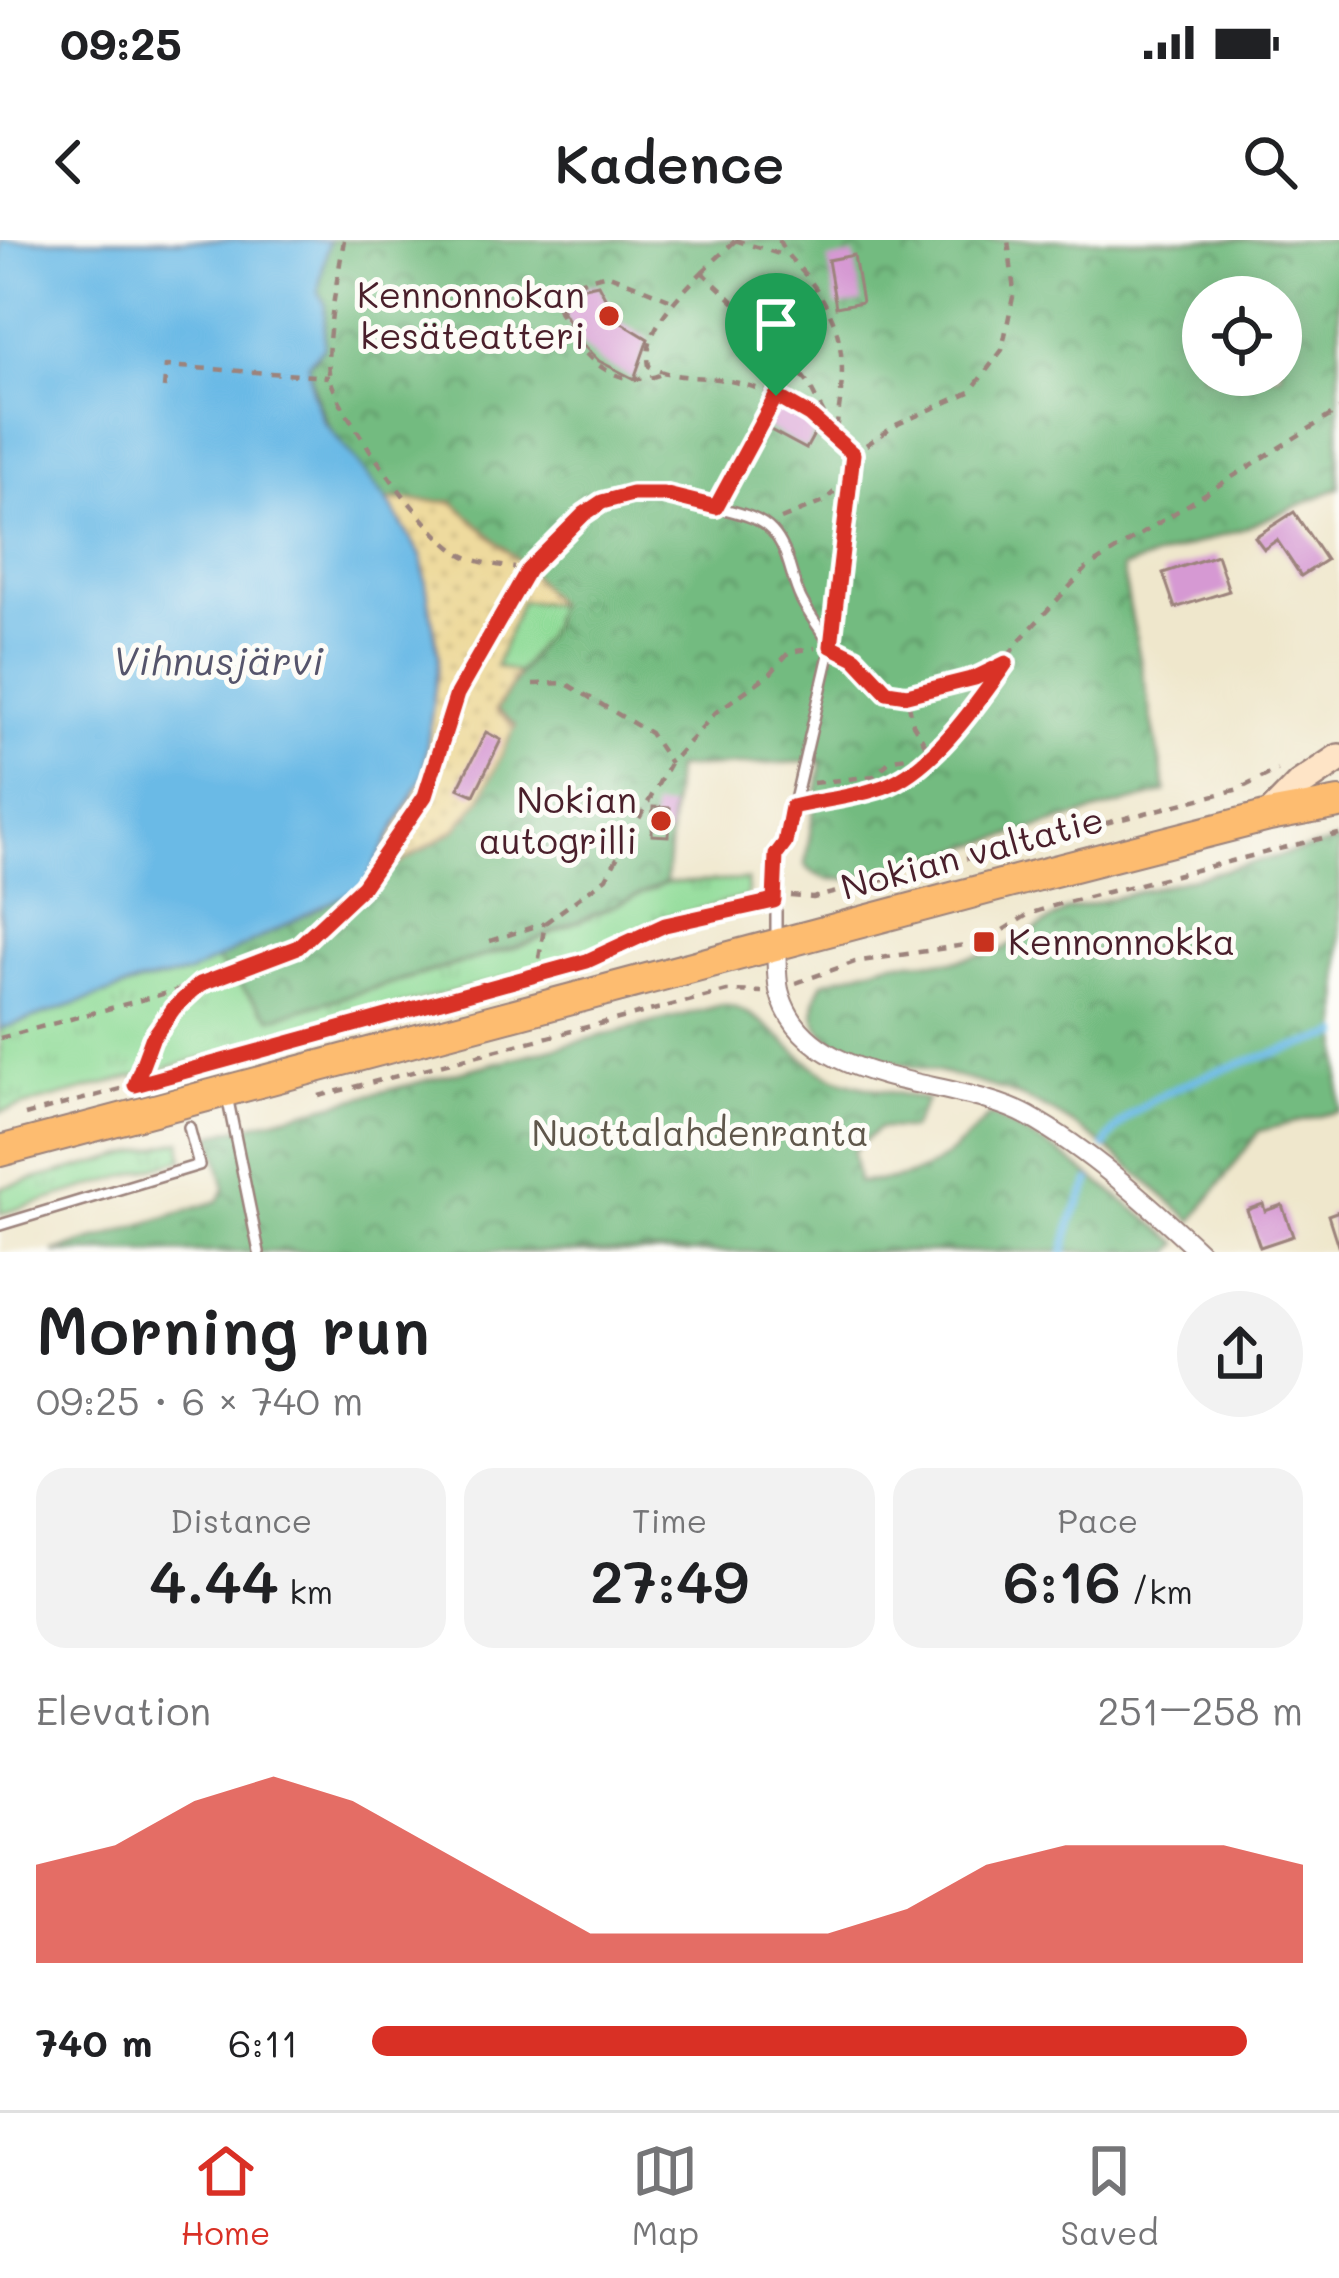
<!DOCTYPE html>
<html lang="en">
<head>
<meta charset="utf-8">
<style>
	body { margin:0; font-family:Mali,sans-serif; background:#f2f2f2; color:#202124; height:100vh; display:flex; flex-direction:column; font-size:45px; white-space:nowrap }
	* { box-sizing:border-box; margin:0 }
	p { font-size:39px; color:#757577 }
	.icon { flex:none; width:66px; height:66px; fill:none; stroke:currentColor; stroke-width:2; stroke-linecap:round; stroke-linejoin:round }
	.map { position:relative; height:1012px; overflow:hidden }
	.sheet { display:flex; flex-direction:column; background:#fff; flex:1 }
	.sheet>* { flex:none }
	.tools { position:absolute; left:1182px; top:36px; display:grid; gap:24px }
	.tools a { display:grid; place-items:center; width:120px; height:120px; border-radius:50%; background:#fff; box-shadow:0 6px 30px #0003; font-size:60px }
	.pin { position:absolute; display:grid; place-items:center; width:102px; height:102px; color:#fff; margin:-123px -51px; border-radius:50% 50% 50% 0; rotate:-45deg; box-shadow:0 0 12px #0007 }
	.pin .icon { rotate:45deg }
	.round { display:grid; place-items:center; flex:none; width:126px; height:126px; border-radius:63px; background:#f2f2f2 }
	.summary { display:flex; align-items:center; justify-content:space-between; height:204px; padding:0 36px }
	h1 { font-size:66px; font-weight:600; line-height:90px }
	.stats { display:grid; grid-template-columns:repeat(3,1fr); gap:18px; height:204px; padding:12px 36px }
	.stats div { display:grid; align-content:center; border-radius:30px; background:#f2f2f2; text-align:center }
	.stats b { font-size:60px; font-weight:600 }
	.stats small { font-size:33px; font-weight:400 }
	.stats p { font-size:33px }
	.chart { height:336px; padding:24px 36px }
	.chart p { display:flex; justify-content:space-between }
	.chart svg { width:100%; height:216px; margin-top:12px; fill:#d93025; opacity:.7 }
	ul { padding:0 36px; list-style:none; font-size:39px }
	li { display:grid; grid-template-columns:192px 144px 1fr; align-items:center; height:90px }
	li i { height:30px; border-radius:15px; background:#d93025 }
	.status { display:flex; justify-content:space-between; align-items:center; height:84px; padding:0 60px; background:#fff; direction:ltr }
	.status svg { height:33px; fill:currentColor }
	header { display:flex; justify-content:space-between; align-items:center; height:156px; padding:0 36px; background:#fff; font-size:54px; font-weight:600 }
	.dock { display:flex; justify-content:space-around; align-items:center; height:168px; border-top:3px solid #e0e0e0; background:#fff; font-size:33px; color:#757577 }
	.dock a { display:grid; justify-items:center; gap:6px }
	.dock .selected { color:#d93025 }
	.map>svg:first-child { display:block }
</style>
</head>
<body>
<div class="status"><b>09:25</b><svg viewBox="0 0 49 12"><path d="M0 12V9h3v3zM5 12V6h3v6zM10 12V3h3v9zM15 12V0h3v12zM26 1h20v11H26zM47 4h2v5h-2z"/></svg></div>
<header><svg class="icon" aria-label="back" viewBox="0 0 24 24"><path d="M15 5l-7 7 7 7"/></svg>Kadence<svg class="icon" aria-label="search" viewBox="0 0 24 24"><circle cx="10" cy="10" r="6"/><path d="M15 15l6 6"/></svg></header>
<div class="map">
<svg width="1339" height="1012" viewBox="0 0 1339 1012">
	<defs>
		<pattern id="grass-tufts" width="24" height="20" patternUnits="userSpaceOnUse" patternTransform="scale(3)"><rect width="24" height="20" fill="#8fdb97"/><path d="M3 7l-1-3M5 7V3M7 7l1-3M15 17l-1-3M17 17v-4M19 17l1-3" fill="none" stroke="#7dbc82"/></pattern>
		<pattern id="forest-crowns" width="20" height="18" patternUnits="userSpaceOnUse" patternTransform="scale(3)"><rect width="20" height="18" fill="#73bb80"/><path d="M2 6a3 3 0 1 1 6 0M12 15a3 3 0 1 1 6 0" fill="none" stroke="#609769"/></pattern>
		<pattern id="sand-dots" width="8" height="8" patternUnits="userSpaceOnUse" patternTransform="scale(3)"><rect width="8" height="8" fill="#eeda9e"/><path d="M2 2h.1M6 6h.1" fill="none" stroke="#cebb88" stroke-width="1.8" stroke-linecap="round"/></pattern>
	</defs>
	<rect width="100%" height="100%" fill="#fdfcf7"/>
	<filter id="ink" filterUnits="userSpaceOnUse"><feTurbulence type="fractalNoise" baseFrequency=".00833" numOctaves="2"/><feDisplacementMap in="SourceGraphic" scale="24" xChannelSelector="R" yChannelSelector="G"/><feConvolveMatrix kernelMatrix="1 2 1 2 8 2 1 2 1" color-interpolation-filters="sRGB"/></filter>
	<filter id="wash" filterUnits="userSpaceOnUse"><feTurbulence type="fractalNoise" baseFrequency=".004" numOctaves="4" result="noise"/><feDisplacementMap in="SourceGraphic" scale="48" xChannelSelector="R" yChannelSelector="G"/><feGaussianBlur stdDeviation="2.7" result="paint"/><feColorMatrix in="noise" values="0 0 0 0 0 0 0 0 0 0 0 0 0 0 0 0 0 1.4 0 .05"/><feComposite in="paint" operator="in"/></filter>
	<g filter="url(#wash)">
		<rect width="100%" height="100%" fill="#efe7cc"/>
		<path fill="url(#grass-tufts)" stroke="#6c7d61" stroke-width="3" d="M747 640 748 653 744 658 661 679 588 716 0 872V789L139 743 188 734 214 718 271 778 528 704 666 643Z
			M181 901 183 919 0 974V948Z"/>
		<path fill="url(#forest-crowns)" stroke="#5e6d56" stroke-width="3" fill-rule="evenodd" d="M329 0H1339V248L1242 289 1122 328 1166 552 853 639C833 640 819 641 805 625L822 521 675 528 666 643 528 703 271 778 214 718 363 646 456 589 515 485 496 470 550 387 555 365 528 330 453 262 387 260C348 217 316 182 309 123L317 117V43ZM1203 57H1281V135H1203Z
			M1339 601V871L1259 891 1193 981C1147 942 1094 891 1039 865 998 845 951 835 907 825 881 819 850 816 829 798 808 781 812 763 823 742L892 722 954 721 1004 709 1067 670Z
			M722 765C764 769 789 814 824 833 850 847 897 852 927 860L911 889 879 888 853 911 858 942C925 941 946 921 990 875L1060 913 1179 1003 1172 1012H54L218 961 225 949 212 895Z"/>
		<path fill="url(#sand-dots)" stroke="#9c7c64" stroke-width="3" d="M387 260 453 262 528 330 555 364 521 361 497 425 518 433 496 470 515 486 480 560 456 589 363 646 423 536 421 316Z"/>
		<path fill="#8fdb97" stroke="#6c7d61" stroke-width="3" d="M521 361 555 364 551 387 518 433 496 426Z"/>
		<path fill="#6bbae6" stroke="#5a6c88" stroke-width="3" d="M0 0H329L318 52 325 63 324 107 309 123 312 150 323 180 387 260 421 316 439 417 423 536 363 646 188 734 139 743 0 789Z"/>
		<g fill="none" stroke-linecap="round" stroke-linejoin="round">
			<path stroke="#6bbae6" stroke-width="8" d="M1105 906C1133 844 1275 815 1339 794
				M1064 1012 1072 979 1090 941"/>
		</g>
		<g id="blocks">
			<path fill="#d699d3" d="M854 15 862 62 836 67 828 20Z
				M598 44 617 80 648 99 634 139 599 121 580 102 559 65 556 53Z
				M777 163 819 185 806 209 765 187Z
				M1294 272 1326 320 1301 336 1277 300 1264 309 1255 297Z
				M1217 315 1229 351 1175 368 1163 333Z
				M486 492 501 500 474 555 458 548Z
				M653 567 670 568 668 596 652 595Z
				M1263 964 1265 971 1282 965 1293 996 1260 1007 1247 970Z
				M1339 971V1006H1338L1328 975Z"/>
		</g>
	</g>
	<g filter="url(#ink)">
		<use href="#blocks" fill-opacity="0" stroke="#9c837c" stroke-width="3"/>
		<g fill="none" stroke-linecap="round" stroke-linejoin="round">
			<defs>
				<path id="service" d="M528 330C594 264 615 237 713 266 733 272 757 275 772 291 789 309 790 337 801 359 809 375 821 390 831 406
					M776 699V615L785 603 831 406 853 214
					M227 856 259 1012
					M0 985 199 925 189 887"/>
				<path id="minor" d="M776 704C777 719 776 736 779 750 804 851 953 835 1028 876 1089 910 1149 964 1200 1012"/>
				<path id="secondary" d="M1269 576 1300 544 1339 518"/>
				<path id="primary" d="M0 911 1027 638 1269 576 1339 563"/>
			</defs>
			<use href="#service" stroke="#9c837c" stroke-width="14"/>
			<use href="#minor" stroke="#9c837c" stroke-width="22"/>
			<use href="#secondary" stroke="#9c837c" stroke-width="32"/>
			<use href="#primary" stroke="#9c837c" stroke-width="34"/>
			<path stroke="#9c837c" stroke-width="4.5" stroke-dasharray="9 9" stroke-linecap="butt" d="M344 0C339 30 323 111 330 138 338 173 429 298 461 314 476 323 498 325 515 328
				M735 0 785 16
				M779 0C786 17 797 24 808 38 850 91 845 134 835 196L844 205
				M702 32 770 96 808 143 835 196C802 168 768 147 724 140 700 136 671 139 649 126 642 90 679 56 702 32Z
				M702 32 736 0
				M659 135C605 155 563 96 552 49L607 34 674 61
				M164 148 166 126 329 137
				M866 205 898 184 970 152 1002 110 1014 52 1008 0
				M725 251 776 156
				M781 279 823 262 834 252
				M843 412C860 421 868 439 885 449 909 465 977 438 1002 425
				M533 444 565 443 650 493 670 523
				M813 543 874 536 892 519 931 514 977 464 1017 403 1087 328 1339 170
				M810 563 886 547 931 514 913 484 907 455
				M791 656 813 658 1239 549 1277 530
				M490 701 545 683
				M536 736 545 683 606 638 670 523 716 472 771 433 789 412 815 408
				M796 743 855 722 984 702 1029 674 1056 665 1339 594
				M0 798 200 744 298 707 363 646 425 557 457 454 520 344
				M135 843C150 804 165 776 196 748
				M319 856 727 751 762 752
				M25 875 587 721 665 685 763 663"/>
			<use href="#service" stroke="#fff" stroke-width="9"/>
			<use href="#minor" stroke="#fff" stroke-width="18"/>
			<use href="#secondary" stroke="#fee4c6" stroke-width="27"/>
			<use href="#primary" stroke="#fdbc70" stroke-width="30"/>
		</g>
	</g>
	<g fill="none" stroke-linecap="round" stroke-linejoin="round" filter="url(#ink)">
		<defs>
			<path id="route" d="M776 156 809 175 853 214 831 406 855 418 887 452 907 455 975 438 1006 423C977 464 932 530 883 547 855 557 821 560 792 567L785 603 776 615 774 661 665 685 587 721 135 845 152 799 174 768 200 744 298 707 363 646 425 556 457 454 528 330 584 274 602 262 632 254H663L716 267Z"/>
		</defs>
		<use href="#route" stroke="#fff" stroke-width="24"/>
		<use href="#route" stroke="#d93025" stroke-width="15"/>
	</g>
	<g fill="#c8321e" stroke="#fdfcf7" stroke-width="4.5">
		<circle cx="609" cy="76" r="12"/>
		<circle cx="661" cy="581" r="12"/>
		<rect x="972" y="690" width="24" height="24" rx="6"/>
	</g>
	<g text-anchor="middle" stroke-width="10" stroke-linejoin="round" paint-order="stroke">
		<g font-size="36" fill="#4a1f2b" stroke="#fdfcf7" text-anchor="end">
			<text x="585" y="68">Kennonnokan<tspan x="585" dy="41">kesäteatteri</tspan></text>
			<text x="637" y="573">Nokian<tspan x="637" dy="41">autogrilli</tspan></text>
			<text x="1008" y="715" text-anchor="start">Kennonnokka</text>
		</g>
		<g font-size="36" fill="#4a1f2b" stroke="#fdfcf7">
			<text transform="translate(972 613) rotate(-15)" y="13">Nokian valtatie</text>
		</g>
		<g font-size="36" fill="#5f574b" stroke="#fdfcf7">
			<text x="700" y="906">Nuottalahdenranta</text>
		</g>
		<g font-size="39" font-style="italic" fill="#56556c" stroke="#fdfcf7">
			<text x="218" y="435">Vihnusjärvi</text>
		</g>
	</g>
</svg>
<div class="tools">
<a><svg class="icon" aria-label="locate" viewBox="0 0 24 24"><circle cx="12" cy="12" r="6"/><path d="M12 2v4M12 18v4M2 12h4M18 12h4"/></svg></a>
</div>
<div class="pin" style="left:776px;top:156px;background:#1e9e55"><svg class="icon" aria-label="arrive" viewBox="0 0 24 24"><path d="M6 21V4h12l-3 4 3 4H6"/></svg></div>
</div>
<section class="sheet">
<div class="summary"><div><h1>Morning run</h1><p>09:25 · 6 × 740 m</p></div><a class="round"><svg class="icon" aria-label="share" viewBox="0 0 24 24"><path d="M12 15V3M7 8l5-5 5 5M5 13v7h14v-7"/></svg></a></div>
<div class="stats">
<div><p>Distance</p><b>4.44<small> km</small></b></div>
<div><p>Time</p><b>27:49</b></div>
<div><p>Pace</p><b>6:16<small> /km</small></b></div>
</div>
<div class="chart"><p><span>Elevation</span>251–258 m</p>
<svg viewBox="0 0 160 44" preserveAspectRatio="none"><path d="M0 44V24L10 20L20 11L30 6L40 11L50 20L60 29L70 38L80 38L90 38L100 38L110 33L120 24L130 20L140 20L150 20L160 24V44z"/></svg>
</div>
<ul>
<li><b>740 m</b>6:11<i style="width:94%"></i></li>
</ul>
</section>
<nav class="dock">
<a class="selected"><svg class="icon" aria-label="home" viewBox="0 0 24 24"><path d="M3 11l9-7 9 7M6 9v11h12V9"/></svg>Home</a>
<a><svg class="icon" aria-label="map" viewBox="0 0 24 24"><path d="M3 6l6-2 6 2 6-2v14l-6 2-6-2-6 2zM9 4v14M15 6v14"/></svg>Map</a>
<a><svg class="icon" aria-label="saved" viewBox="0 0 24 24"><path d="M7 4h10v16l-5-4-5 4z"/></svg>Saved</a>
</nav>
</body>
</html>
